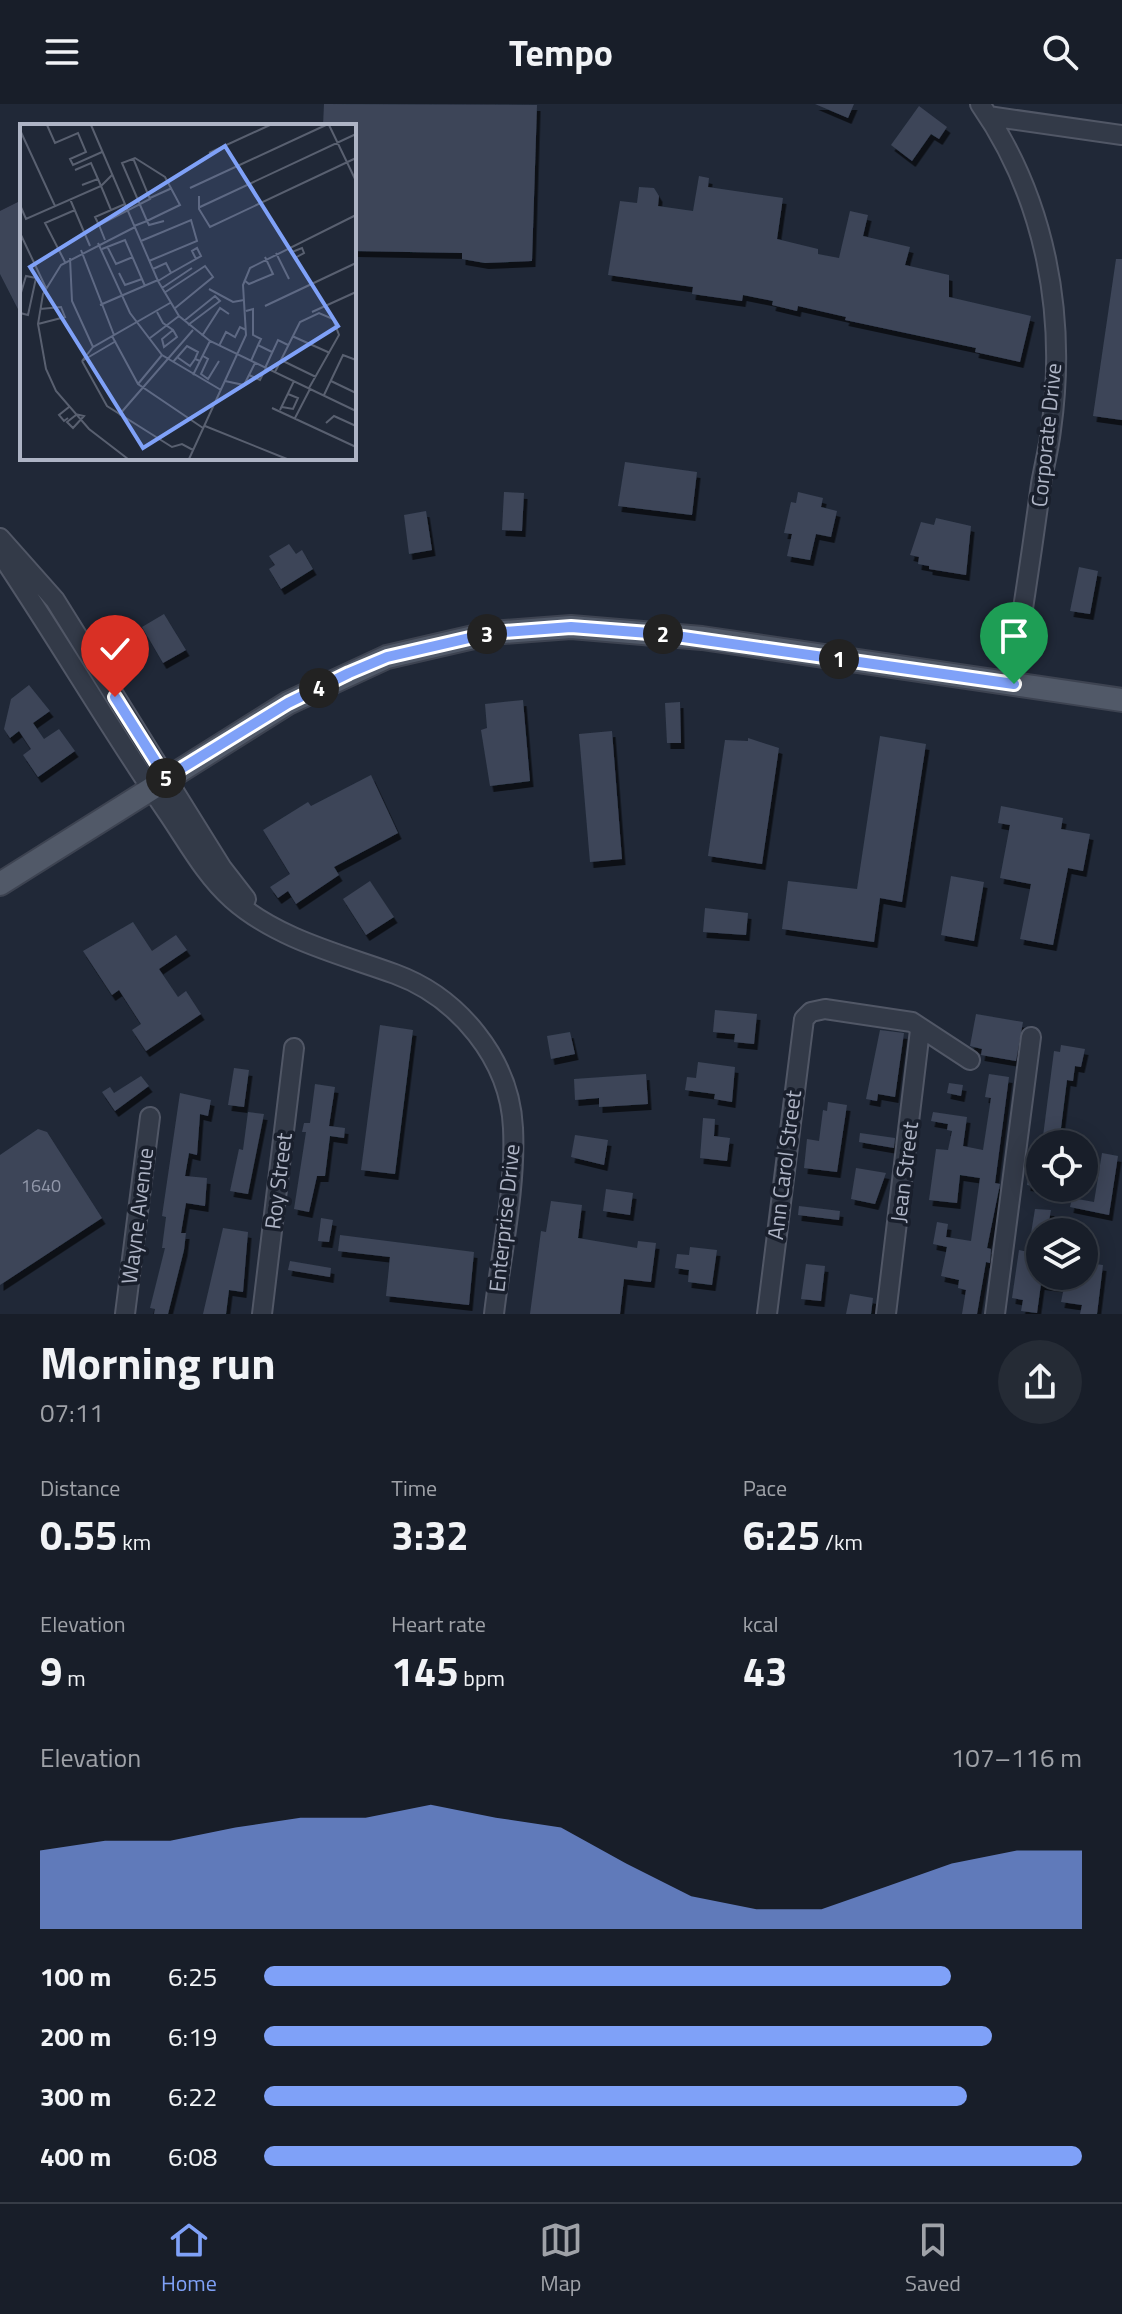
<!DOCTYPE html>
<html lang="en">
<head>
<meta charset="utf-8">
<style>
	body { margin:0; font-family:"Titillium Web",sans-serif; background:#252b35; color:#f1f3f6; height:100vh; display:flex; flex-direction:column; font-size:30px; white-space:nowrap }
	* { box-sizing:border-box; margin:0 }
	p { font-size:26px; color:#9fa2a8 }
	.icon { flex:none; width:44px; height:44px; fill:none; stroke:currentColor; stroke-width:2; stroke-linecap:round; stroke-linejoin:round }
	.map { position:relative; height:1210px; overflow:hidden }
	.side { display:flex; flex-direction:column; background:#181e29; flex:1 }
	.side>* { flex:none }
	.controls { position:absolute; left:1026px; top:1026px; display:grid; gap:16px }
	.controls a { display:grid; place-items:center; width:72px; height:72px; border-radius:50%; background:#181e29; box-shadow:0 4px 20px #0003,0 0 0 2px #363c46; font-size:40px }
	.pin { position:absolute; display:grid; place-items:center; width:68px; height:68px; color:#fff; margin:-82px -34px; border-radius:50% 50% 50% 0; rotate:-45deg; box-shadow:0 0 8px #0007 }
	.pin .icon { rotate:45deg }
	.km { position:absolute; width:40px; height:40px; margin:-20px; border-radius:50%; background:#222; color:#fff; font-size:22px; line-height:40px; text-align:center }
	.round { display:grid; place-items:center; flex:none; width:84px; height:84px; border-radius:42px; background:#252b35 }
	.head { display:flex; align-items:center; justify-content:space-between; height:136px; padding:0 40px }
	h1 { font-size:44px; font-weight:700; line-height:60px }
	.stats { display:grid; grid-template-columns:repeat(3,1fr); gap:12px; height:136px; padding:8px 40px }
	.stats div { display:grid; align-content:center }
	.stats b { font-size:40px; font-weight:700 }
	.stats small { font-size:22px; font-weight:400 }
	.stats p { font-size:22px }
	.chart { height:224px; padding:16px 40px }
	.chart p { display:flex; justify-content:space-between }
	.chart svg { width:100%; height:144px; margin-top:8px; fill:#7fa1f8; opacity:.7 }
	ul { padding:0 40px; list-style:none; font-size:26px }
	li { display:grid; grid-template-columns:128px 96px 1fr; align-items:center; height:60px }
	li i { height:20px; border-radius:10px; background:#7fa1f8 }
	header { display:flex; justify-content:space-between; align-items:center; height:104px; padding:0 40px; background:#181e29; font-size:36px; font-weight:700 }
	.tabs { display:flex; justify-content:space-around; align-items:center; height:112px; border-top:2px solid #363c46; background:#181e29; font-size:22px; color:#9fa2a8 }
	.tabs a { display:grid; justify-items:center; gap:4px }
	.tabs .active { color:#7fa1f8 }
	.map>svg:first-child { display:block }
</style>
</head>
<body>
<header><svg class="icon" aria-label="menu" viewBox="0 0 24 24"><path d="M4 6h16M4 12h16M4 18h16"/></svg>Tempo<svg class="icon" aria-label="search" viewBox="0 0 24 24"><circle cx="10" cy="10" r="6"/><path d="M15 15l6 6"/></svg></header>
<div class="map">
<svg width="1122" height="1210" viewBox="0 0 1122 1210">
	<defs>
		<filter id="shadow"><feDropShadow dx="3.5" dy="6" stdDeviation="0" flood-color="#0009"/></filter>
	</defs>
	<rect width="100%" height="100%" fill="#202837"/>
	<path fill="#3c4558" filter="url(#shadow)" d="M324 0 537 1 532 157 485 159 462 155V149L354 147V22H323Z
		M815 0H854L848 14Z
		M919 2 947 23 939 35 931 30 912 57 891 41Z
		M699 72 709 74 708 83 783 94 777 135 818 145V150L839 154 850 107 868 111 863 132 910 143 905 161 949 171V193L1031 212 1020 258 975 248 976 244 845 216 846 213 798 202 797 207 772 201 773 197 743 191 742 197 692 190 693 183 608 171 620 97 637 99 639 83 654 84 659 92 658 102 693 107Z
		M22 96V213L0 170V107Z
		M1116 155H1122V316L1093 312Z
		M625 358 697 368 692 411 618 402Z
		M504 388 524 389 522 427 502 426Z
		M798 388 823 394 821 403 837 407 831 433 816 430 810 456 787 452 792 430 784 429 791 398 796 399Z
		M426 407 432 446 409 450 404 411Z
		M936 414 971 422 966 471 929 465V462L918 460 919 453 910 451 921 418 934 421Z
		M289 440 296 450 302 446 313 465 281 485 269 465 275 461 269 452Z
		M1079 463 1098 467 1090 510 1070 507Z
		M164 510 186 546 163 559 142 523Z
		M29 581 50 607 33 619 44 635 59 625 75 647 38 673 23 651 31 645 19 627 10 634 4 625 11 595Z
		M523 596 530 677 490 682 481 626 487 624 485 600Z
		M680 598 681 639H667L665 599Z
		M612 627 622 755 590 758 579 630Z
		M880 632 926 640 902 798 880 794 874 838 782 825 788 777 857 785Z
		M748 634 779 644 762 760 708 752 725 636 748 637Z
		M371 671 398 729 334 763 339 771 296 800 288 787 278 794 270 783 290 770 263 726 308 698 311 702Z
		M1001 702 1063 714 1061 725 1090 730 1083 767 1068 764 1053 841 1020 835 1031 780 1000 774 1010 721 998 719Z
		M951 772 984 778 974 837 941 831Z
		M370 777 394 813 366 831 343 795Z
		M705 804 748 809 746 831 703 828Z
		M133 818 152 847 176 831 187 846 159 865 178 893 186 887 201 910 146 947 132 926 141 920 119 886 112 891 83 847Z
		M715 906 757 910 754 940 734 938 735 930 713 928Z
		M976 910 1023 918 1016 957 981 951 982 945 970 942Z
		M380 921 413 926 395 1070 361 1066Z
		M880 926 904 929 895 993 878 990 877 997 866 995Z
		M570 928 575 950 551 955 547 932Z
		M1061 941 1085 945 1081 963 1075 962 1073 977 1067 976 1059 1040H1042L1054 947 1060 948Z
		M698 958 735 963 732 998 714 995 715 990 685 986 687 973 696 974Z
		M234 964 249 966 244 1003 228 1001Z
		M646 970 648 1000 599 1003V994L575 996 574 975Z
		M989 970 1009 973 995 1079 1000 1080 987 1144 991 1145 990 1159 986 1158 977 1210H962L966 1186 958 1184 959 1176 941 1172 947 1143 933 1140 937 1118 948 1120 946 1133 971 1137 980 1074 960 1071 957 1099 929 1096 936 1045 948 1046 952 1027 947 1026 948 1020 931 1017 933 1008 967 1013 963 1042 983 1046 991 994 985 993Z
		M141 972 149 982 115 1007 102 988 110 983 114 989Z
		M949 979 963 981 961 992 947 989Z
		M315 980 335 983 329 1022 345 1024 344 1034 330 1032 325 1072H317L309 1108 294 1105 306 1028H302L304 1019H310Z
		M180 989 211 996 208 1012 200 1010 197 1051 189 1049 185 1072 207 1074 205 1102 186 1099 181 1129H186L184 1146 168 1210H154L155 1205 150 1204 165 1144H162L166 1113 162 1112Z
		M828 998 847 1001 837 1068 804 1064 807 1035 819 1037 823 1006 827 1007Z
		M248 1008 264 1010 248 1090 230 1087 239 1045 243 1046Z
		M703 1014 715 1015 714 1032 730 1034 727 1057 700 1054Z
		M38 1025 47 1028 102 1114 0 1181V1051Z
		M860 1029 895 1034 894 1044 859 1038Z
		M575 1031 608 1036 604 1061 571 1053Z
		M1102 1049 1118 1052 1109 1111 1070 1103 1072 1094 1094 1098Z
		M856 1064 886 1069 875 1100 851 1095Z
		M1029 1067 1040 1069V1083L1027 1081Z
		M606 1085 633 1089 630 1111 603 1107Z
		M551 1097 582 1101 578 1134 637 1144 638 1137 656 1139 651 1178 624 1175 620 1210H530L541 1127 546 1128Z
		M799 1102 840 1107 839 1116 798 1111Z
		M1035 1105 1051 1106 1047 1128H1040V1172H1084L1087 1154 1096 1155 1095 1160 1103 1161 1097 1210H1080L1082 1201 1061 1198 1064 1183 1041 1180 1037 1209 1021 1207 1023 1196 1012 1194 1019 1146 1028 1148Z
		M321 1114 333 1116 329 1138 318 1137Z
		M223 1124 248 1128 243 1188 229 1186 226 1210H203Z
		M340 1131 474 1148 469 1201 386 1192 390 1153 338 1147Z
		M690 1143 717 1146 712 1181 688 1178 689 1166 675 1164 677 1150 689 1151Z
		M290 1157 331 1164 330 1173 288 1166Z
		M806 1160 825 1162 821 1197 801 1195Z
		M850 1190 873 1194 871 1210H846Z"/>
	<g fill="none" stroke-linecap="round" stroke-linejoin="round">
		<defs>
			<path id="minor" d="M980 0C1046 95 1067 212 1051 326 1049 344 1044 362 1041 380 1032 447 1022 513 1011 580
				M988 12 1122 31
				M0 434 55 496 222 764 246 795
				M0 449C57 534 109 623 167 708 187 737 205 771 232 795 277 835 340 850 395 870 458 893 510 955 513 1024 516 1085 501 1149 494 1210
				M125 1210 150 1013
				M262 1210 294 944
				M767 1210 804 915 811 908 825 905 912 918 970 956
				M886 1210 920 926
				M995 1210 1031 933"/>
			<path id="major" d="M0 780 288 599 387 553 491 529 571 523 702 534 1122 596"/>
		</defs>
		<use href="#minor" stroke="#515766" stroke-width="22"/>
		<use href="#major" stroke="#3d4351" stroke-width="26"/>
		<use href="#minor" stroke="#333a48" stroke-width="18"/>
		<use href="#major" stroke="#515968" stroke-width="22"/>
	</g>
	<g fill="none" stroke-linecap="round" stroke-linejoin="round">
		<defs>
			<path id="route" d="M115 593 166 674 288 599 349 569 387 553 491 529 571 523 662 530 1014 580"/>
		</defs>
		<use href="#route" stroke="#fff" stroke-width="16"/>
		<use href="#route" stroke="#7fa1f8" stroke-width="10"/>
	</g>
	<g text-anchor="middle" stroke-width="7" stroke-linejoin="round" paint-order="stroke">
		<g font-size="18" fill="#9298aa">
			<text x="41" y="1088">1640</text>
		</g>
		<g font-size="22" fill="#aeb4c5" stroke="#191f2c">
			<text transform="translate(1046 331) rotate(-84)" y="8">Corporate Drive</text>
			<text transform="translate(784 1061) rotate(-83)" y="8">Ann Carol Street</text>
			<text transform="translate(904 1068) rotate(-83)" y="8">Jean Street</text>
			<text transform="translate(278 1077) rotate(-83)" y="8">Roy Street</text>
			<text transform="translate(137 1112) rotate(-83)" y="8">Wayne Avenue</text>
			<text transform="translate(504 1114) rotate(-84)" y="8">Enterprise Drive</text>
		</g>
	</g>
	<g transform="translate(20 20)">
		<rect width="336" height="336" fill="#202837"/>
		<path fill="none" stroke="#596070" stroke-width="2" d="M27 1 35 19 58 9 66 28 50 35 53 41 82 28M71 1 138 157 159 192 190 217 336 287M309 1 336 57M0 6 35 82M189 29 250 1M55 46 71 39 78 55 62 61M170 64 306 1M179 72V85L190 103 336 34M130 74 152 64M50 75 70 122M0 81 6 95 81 62 78 55M180 83 336 10M91 86 81 62 92 51M79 101 75 93 105 80M114 102 127 97 133 94 160 81 145 53 115 34 102 39 127 97 129 101 144 97M0 109 26 164M85 116 79 101 130 75 113 34M121 117 171 96 177 117 129 137M78 119 110 189 142 231 201 266M87 122 96 140 113 133M82 125 105 116 125 162M61 126 94 211M272 128 282 124 284 129 275 134M256 129 269 155M50 134 52 177 73 223 150 179M45 138 25 99 55 86M133 145 146 139 151 149 138 157M99 149 105 161 122 155M151 149 181 132 177 124 172 127 176 135M224 156 229 160 253 150 245 133M142 164 172 144M189 165 213 178 224 176M144 169 185 142 193 153 154 185M0 172 6 152 16 154 8 191 0 189M80 181 138 156M245 182 336 139M226 187 233 185V211L241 215 238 221M137 188 143 199 153 206 157 213 144 223 142 215 153 206M292 188 336 168M164 197 195 172 200 177 168 201M18 200 45 193 41 183 20 185M92 212 118 260 183 304M182 212 200 184 209 190M272 212 310 229M130 214 159 192M199 222 206 208 215 213 220 203 226 206M73 223 62 237 96 217M183 232 188 235 181 250 188 255 199 237M157 233 170 242 175 235M261 236 296 253M62 237 87 282 152 323 162 320 173 326M231 237 238 221 252 228M153 238 167 222 178 228 175 235 180 237M245 244 258 216 268 221M255 248 280 198 299 189 313 195 319 211 289 264M173 251 190 217M229 251 240 256 246 244M205 257 224 261 235 239M311 257 336 269M118 260 142 231M304 271 323 231 336 236M262 283 273 285 278 274 268 270M252 284 336 323M260 286 274 257M55 290 64 292 53 304 47 298 56 291M99 291 173 206M48 294 44 297 39 291 49 283M275 294 290 265M306 299 314 292 336 302M185 302 267 335M108 335 69 305 36 267 26 245 18 200 23 170 41 141 115 103M169 335 226 211 223 161 230 144 336 91"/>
		<path fill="#7fa1f8" fill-opacity="0.15" stroke="#7fa1f8" stroke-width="4" d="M205 22 318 202 123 324 10 143Z"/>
		<rect width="336" height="336" fill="none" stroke="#aeb4c5" stroke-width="4"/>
	</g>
</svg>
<div class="controls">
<a><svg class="icon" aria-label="locate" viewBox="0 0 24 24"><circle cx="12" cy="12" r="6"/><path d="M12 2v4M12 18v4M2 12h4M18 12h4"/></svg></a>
<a><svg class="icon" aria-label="layers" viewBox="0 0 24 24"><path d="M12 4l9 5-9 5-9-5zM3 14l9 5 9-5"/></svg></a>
</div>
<div class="pin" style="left:1014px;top:580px;background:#1e9e55"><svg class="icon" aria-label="arrive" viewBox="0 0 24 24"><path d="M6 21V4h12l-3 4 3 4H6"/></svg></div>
<div class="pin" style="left:115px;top:593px;background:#d93025"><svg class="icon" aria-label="check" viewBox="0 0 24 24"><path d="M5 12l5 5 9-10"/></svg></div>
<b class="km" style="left:839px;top:555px">1</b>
<b class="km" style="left:663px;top:530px">2</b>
<b class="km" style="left:487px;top:530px">3</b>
<b class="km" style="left:319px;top:584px">4</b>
<b class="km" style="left:166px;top:674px">5</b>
</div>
<section class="side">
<div class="head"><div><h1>Morning run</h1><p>07:11</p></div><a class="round"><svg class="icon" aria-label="share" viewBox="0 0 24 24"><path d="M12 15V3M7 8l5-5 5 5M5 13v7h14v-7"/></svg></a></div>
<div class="stats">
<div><p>Distance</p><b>0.55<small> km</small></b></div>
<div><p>Time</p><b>3:32</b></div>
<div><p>Pace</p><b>6:25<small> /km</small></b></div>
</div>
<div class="stats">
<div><p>Elevation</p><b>9<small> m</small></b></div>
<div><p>Heart rate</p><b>145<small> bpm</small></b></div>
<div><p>kcal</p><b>43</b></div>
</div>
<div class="chart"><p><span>Elevation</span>107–116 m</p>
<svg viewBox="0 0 160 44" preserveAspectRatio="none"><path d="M0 44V20L10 17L20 17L30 13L40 10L50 10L60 6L70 10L80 13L90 24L100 34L110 38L120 38L130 31L140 24L150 20L160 20V44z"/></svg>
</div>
<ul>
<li><b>100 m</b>6:25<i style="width:84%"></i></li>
<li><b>200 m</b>6:19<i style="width:89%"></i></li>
<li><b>300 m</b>6:22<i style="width:86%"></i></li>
<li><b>400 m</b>6:08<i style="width:100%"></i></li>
</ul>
</section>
<nav class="tabs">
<a class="active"><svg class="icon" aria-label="home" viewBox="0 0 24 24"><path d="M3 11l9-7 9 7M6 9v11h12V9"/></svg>Home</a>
<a><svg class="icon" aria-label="map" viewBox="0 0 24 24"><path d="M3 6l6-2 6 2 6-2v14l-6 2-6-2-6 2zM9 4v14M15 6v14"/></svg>Map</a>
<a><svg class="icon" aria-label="saved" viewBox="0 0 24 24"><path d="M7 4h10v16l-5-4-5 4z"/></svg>Saved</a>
</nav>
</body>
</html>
